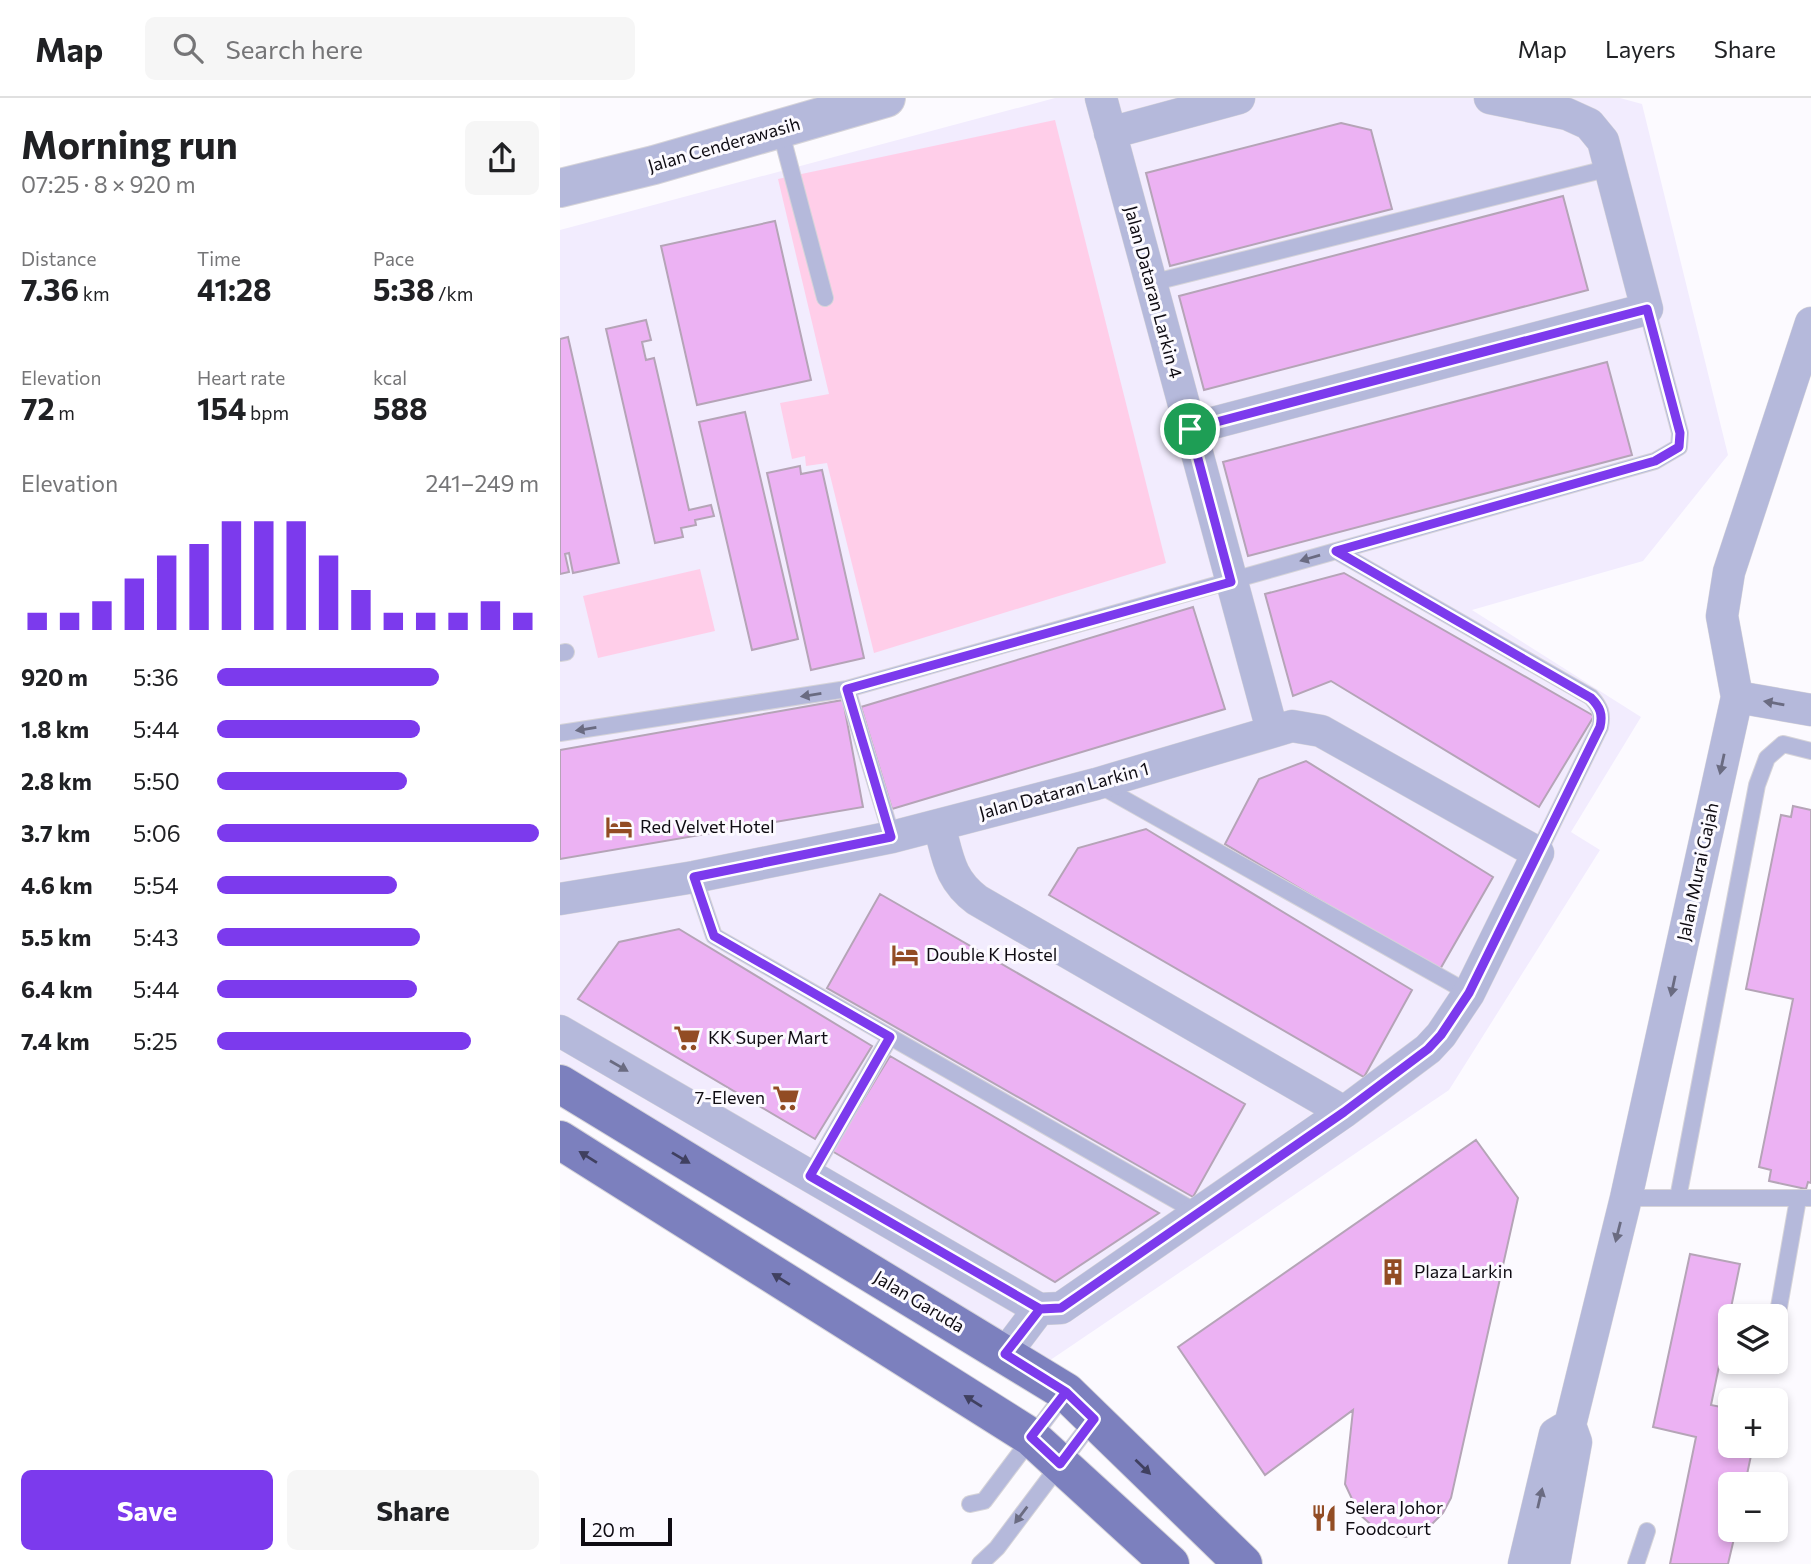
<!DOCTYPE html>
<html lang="en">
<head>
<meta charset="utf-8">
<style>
	body { margin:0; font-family:Commissioner,sans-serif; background:#f6f6f6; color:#202124; height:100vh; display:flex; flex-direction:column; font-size:26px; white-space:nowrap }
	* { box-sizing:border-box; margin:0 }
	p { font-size:23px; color:#757577 }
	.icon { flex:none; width:38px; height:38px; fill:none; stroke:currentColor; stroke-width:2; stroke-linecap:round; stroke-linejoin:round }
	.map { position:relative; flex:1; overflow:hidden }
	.drawer { display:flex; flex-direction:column; background:#fff; width:560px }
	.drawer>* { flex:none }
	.buttons { position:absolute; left:1158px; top:1206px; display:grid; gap:14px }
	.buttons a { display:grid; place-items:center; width:70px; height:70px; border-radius:10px; background:#fff; box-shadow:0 4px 10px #0003; font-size:35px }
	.scale { position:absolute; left:21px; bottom:18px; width:91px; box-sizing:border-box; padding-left:7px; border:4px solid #0f0c13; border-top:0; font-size:19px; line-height:24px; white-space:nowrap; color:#0f0c13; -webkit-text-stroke:5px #fcfaff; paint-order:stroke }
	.pin { position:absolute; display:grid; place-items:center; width:60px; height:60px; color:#fff; margin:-30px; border:4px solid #fff; border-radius:50%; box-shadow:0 2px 7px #0007 }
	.round { display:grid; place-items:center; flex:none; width:74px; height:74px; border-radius:10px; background:#f6f6f6 }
	.summary { display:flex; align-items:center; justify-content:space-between; height:119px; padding:0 21px }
	h1 { font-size:38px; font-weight:700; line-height:52px }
	.metrics { display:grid; grid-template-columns:repeat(3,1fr); gap:10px; height:119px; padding:7px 21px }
	.metrics div { display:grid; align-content:center }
	.metrics b { font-size:30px; font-weight:700 }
	.metrics small { font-size:19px; font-weight:400 }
	.metrics p { font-size:19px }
	.chart { height:196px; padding:14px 21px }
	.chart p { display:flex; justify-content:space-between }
	.chart svg { width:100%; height:126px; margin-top:7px; stroke:#7c3aed; stroke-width:6 }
	.action { display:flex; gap:14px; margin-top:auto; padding:14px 21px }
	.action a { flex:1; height:80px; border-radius:10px; background:#7c3aed; color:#fff; font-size:28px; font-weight:700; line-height:80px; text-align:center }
	.action a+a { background:#f6f6f6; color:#202124 }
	ul { padding:0 21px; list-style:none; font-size:23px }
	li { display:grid; grid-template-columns:112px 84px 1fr; align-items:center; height:52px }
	li i { height:18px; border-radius:9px; background:#7c3aed }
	header { display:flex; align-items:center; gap:42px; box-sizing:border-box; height:98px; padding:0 35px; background:#fff; border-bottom:2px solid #e0e0e0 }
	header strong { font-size:33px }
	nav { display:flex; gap:38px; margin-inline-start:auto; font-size:24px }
	.search { width:490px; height:63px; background:#f6f6f6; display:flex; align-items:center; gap:18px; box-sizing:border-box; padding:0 24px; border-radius:10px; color:#757577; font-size:26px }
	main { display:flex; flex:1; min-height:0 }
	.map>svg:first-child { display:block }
</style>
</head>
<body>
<header>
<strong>Map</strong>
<div class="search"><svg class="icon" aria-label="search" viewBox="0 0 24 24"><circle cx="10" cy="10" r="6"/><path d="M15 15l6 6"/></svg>Search here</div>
<nav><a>Map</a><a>Layers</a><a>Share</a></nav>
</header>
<main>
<section class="drawer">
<div class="summary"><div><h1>Morning run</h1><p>07:25 · 8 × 920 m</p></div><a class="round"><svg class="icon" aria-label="share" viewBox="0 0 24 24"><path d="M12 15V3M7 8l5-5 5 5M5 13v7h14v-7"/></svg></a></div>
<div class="metrics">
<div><p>Distance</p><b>7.36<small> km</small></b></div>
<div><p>Time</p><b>41:28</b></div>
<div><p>Pace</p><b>5:38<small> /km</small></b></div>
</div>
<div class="metrics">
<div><p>Elevation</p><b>72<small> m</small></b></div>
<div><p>Heart rate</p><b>154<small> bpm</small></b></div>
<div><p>kcal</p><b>588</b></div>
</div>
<div class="chart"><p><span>Elevation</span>241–249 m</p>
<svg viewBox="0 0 160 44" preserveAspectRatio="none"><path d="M5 44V38M15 44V38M25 44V34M35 44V26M45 44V18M55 44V14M65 44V6M75 44V6M85 44V6M95 44V18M105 44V30M115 44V38M125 44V38M135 44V38M145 44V34M155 44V38"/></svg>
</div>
<ul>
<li><b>920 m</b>5:36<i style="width:69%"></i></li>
<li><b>1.8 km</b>5:44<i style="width:63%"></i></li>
<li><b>2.8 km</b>5:50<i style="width:59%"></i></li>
<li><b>3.7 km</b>5:06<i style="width:100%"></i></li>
<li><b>4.6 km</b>5:54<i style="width:56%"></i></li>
<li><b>5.5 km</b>5:43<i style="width:63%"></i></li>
<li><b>6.4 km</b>5:44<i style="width:62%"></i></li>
<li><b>7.4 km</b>5:25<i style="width:79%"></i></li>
</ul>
<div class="action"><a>Save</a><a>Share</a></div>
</section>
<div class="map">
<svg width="1251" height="1466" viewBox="0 0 1251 1466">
	<rect width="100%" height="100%" fill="#fcfaff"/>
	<path fill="#f2ecfe" d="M495 0H1060L1082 6 1168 357 1083 463 912 512 1081 619 1011 734 1040 752 889 992 483 1267 0 965V132Z"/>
	<path fill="#ffcee9" d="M495 22 606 465 314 555 267 365 246 368 245 358 232 361 220 305 269 296 218 81Z
		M140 471 155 533 38 560 23 498Z"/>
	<path fill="#ecb2f3" stroke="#b5a4b7" stroke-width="2" d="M781 25 811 32 832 111 610 168 586 75Z
		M1003 98 1028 192 644 292 619 198Z
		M215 123 251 282 137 307 101 148Z
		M86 222 91 242 82 244 86 262 94 260 129 412 151 407 154 418 135 422 136 427 121 430 123 439 95 445 46 231Z
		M8 239 59 465 13 475 9 455 5 456 9 474 0 476V241Z
		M1047 264 1072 357 688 458 663 364Z
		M185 314 238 541 192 552 139 324Z
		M240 368 241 376 262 372 304 560 251 572 207 375Z
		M784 475 1034 618 979 709 771 583 733 598 705 496Z
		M633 509 665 611 332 711 301 609Z
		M283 602 303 709 0 761V652Z
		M746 663 933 779 879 873 665 746 699 681Z
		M1233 708 1251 712V1085L1248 1084 1246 1091 1209 1083 1211 1072 1199 1069 1233 901 1186 891 1221 717 1231 719Z
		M586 731 852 892 804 979 489 797 518 750Z
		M320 796 685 1006 633 1099 267 890Z
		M119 831 312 948 255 1041 18 901 59 844Z
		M330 958 599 1115 495 1184 272 1053Z
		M916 1042 958 1100 891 1400 883 1415 870 1428 846 1439 834 1438 816 1431 799 1416 785 1386 793 1312 705 1377 618 1249Z
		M1130 1156 1180 1166 1151 1307 1171 1311V1348H1193L1185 1386H1171V1432H1176L1168 1466H1110L1136 1339 1093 1329Z"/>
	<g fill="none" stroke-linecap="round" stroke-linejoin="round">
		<defs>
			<path id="service" d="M220 31 265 200
				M591 185 1050 70
				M776 453 1031 599C1040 609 1043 616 1040 629L978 755
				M0 555 6 554
				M287 591 332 739
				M0 635 287 591 1095 363 1119 349 1120 335 1087 211
				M539 687 909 895
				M134 779 154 838 638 1115
				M250 1078 330 939
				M1066 1100H1251
				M1118 1100 1197 687 1207 660 1223 646 1251 653
				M1216 1226 1238 1101
				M410 1406 424 1403 506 1294
				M420 1466 437 1450 534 1321
				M1076 1466 1087 1433"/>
			<path id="minor" d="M541 0 712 632
				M550 35 679 0
				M630 331 1087 211 1043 43 1029 26 1007 16 930 0
				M1177 599 1251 612
				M379 727C388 759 389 781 417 802L784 1014
				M0 801 134 779 332 739 536 686 732 628 761 633 978 755 909 895 881 937 868 951 784 1014 501 1210 479 1211
				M0 933 479 1211
				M445 1256 479 1211
				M964 1466 995 1336 1010 1327
				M994 1466 1016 1344 1010 1327 1066 1100 1177 599 1162 518 1169 474 1251 225"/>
			<path id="tertiary" d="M0 90 94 67 326 0"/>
			<path id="primary" d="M0 986 506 1294 683 1466
				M0 1042 471 1339 610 1466"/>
		</defs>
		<use href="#service" stroke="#d6d4d9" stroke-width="18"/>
		<use href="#minor" stroke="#d6d4d9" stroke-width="33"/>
		<use href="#tertiary" stroke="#d6d4d9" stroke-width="40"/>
		<use href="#primary" stroke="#d6d4d9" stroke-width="40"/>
		<use href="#service" stroke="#b5b9db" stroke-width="16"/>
		<use href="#minor" stroke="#b5b9db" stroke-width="32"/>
		<use href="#tertiary" stroke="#b5b9db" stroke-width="38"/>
		<use href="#primary" stroke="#7c80be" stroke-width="38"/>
	</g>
	<defs><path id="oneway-solid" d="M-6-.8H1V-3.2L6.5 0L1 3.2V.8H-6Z" transform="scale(1.75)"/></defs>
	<g fill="#6a6b81">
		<use href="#oneway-solid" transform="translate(750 460) rotate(164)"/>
		<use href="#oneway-solid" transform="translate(251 597) rotate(171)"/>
		<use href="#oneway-solid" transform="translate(1214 605) rotate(-170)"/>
		<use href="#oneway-solid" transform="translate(26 631) rotate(171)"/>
		<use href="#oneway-solid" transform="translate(1162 666) rotate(102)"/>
		<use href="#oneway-solid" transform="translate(1113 888) rotate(102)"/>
		<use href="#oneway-solid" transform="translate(59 968) rotate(30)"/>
		<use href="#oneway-solid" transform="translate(1058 1134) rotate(104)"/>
		<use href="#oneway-solid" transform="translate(980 1400) rotate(-77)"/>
		<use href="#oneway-solid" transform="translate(461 1417) rotate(127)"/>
	</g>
	<g fill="#404060">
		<use href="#oneway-solid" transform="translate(28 1059) rotate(-148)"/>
		<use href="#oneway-solid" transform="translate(121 1060) rotate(31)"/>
		<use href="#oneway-solid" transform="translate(221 1181) rotate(-148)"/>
		<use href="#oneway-solid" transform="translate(413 1303) rotate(-148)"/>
		<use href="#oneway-solid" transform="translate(583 1369) rotate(44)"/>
	</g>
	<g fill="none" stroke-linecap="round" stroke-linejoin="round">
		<defs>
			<path id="route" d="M630 331 671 484 287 591 331 739 134 779 154 838 330 939 250 1078 480 1211 445 1256 506 1294 471 1339 500 1366 534 1321 506 1294 445 1256 480 1211 501 1210 784 1014 868 951 881 937 909 895 1040 629C1043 616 1040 609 1031 600L776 453 1095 363 1119 349 1120 335 1087 211 630 331"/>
		</defs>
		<use href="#route" stroke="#fff" stroke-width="14"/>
		<use href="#route" stroke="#7c3aed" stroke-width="9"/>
	</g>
	<defs>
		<symbol id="hotel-bare" viewBox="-9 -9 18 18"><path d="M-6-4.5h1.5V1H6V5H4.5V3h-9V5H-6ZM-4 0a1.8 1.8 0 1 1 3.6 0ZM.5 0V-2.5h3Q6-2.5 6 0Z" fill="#924c24" stroke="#fcfaff" stroke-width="2.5" paint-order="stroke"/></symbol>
		<symbol id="supermarket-bare" viewBox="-9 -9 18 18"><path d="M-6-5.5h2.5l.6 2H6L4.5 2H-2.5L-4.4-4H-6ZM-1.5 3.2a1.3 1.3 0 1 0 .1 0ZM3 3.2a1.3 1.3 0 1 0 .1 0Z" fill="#924c24" stroke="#fcfaff" stroke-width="2.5" paint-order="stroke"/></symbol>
		<symbol id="building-bare" viewBox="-9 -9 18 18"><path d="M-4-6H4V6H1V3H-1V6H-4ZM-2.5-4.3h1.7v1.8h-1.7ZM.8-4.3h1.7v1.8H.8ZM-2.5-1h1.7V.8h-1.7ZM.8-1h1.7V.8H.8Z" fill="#924c24" stroke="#fcfaff" stroke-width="2.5" paint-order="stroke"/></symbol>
		<symbol id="restaurant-bare" viewBox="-9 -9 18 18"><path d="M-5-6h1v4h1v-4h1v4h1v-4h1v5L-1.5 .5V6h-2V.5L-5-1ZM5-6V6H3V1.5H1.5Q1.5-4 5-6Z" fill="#924c24" stroke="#fcfaff" stroke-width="2.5" paint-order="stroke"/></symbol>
	</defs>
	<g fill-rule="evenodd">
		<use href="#hotel-bare" x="40" y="710" width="38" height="38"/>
		<use href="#hotel-bare" x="326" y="838" width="38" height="38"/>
		<use href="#supermarket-bare" x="108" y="921" width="38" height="38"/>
		<use href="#supermarket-bare" x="207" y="981" width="38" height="38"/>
		<use href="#building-bare" x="814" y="1155" width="38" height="38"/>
		<use href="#restaurant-bare" x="745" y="1401" width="38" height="38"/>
	</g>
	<g text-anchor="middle" stroke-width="6" stroke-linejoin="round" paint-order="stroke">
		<g font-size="18" fill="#0f0c13" stroke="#fcfaff">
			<text transform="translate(164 47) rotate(-16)" y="6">Jalan Cenderawasih</text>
			<text transform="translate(593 194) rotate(75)" y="6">Jalan Dataran Larkin 4</text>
			<text transform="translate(504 693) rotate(-15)" y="6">Jalan Dataran Larkin 1</text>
			<text transform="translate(1138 774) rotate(-78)" y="6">Jalan Murai Gajah</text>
			<text transform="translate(359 1204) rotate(31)" y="6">Jalan Garuda</text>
		</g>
		<g font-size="18" fill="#0f0c13" stroke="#fcfaff" text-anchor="start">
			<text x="80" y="735">Red Velvet Hotel</text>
			<text x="366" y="863">Double K Hostel</text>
			<text x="148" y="946">KK Super Mart</text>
			<text x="205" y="1006" text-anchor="end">7-Eleven</text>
			<text x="854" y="1180">Plaza Larkin</text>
			<text x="785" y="1416">Selera Johor<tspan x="785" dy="21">Foodcourt</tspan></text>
		</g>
	</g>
</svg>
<div class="buttons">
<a><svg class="icon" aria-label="layers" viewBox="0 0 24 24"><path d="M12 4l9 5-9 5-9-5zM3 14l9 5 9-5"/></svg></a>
<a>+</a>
<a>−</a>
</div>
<div class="scale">20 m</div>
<div class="pin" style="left:630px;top:331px;background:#1e9e55"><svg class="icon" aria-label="arrive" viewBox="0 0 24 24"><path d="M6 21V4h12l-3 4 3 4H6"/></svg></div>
</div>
</main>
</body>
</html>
